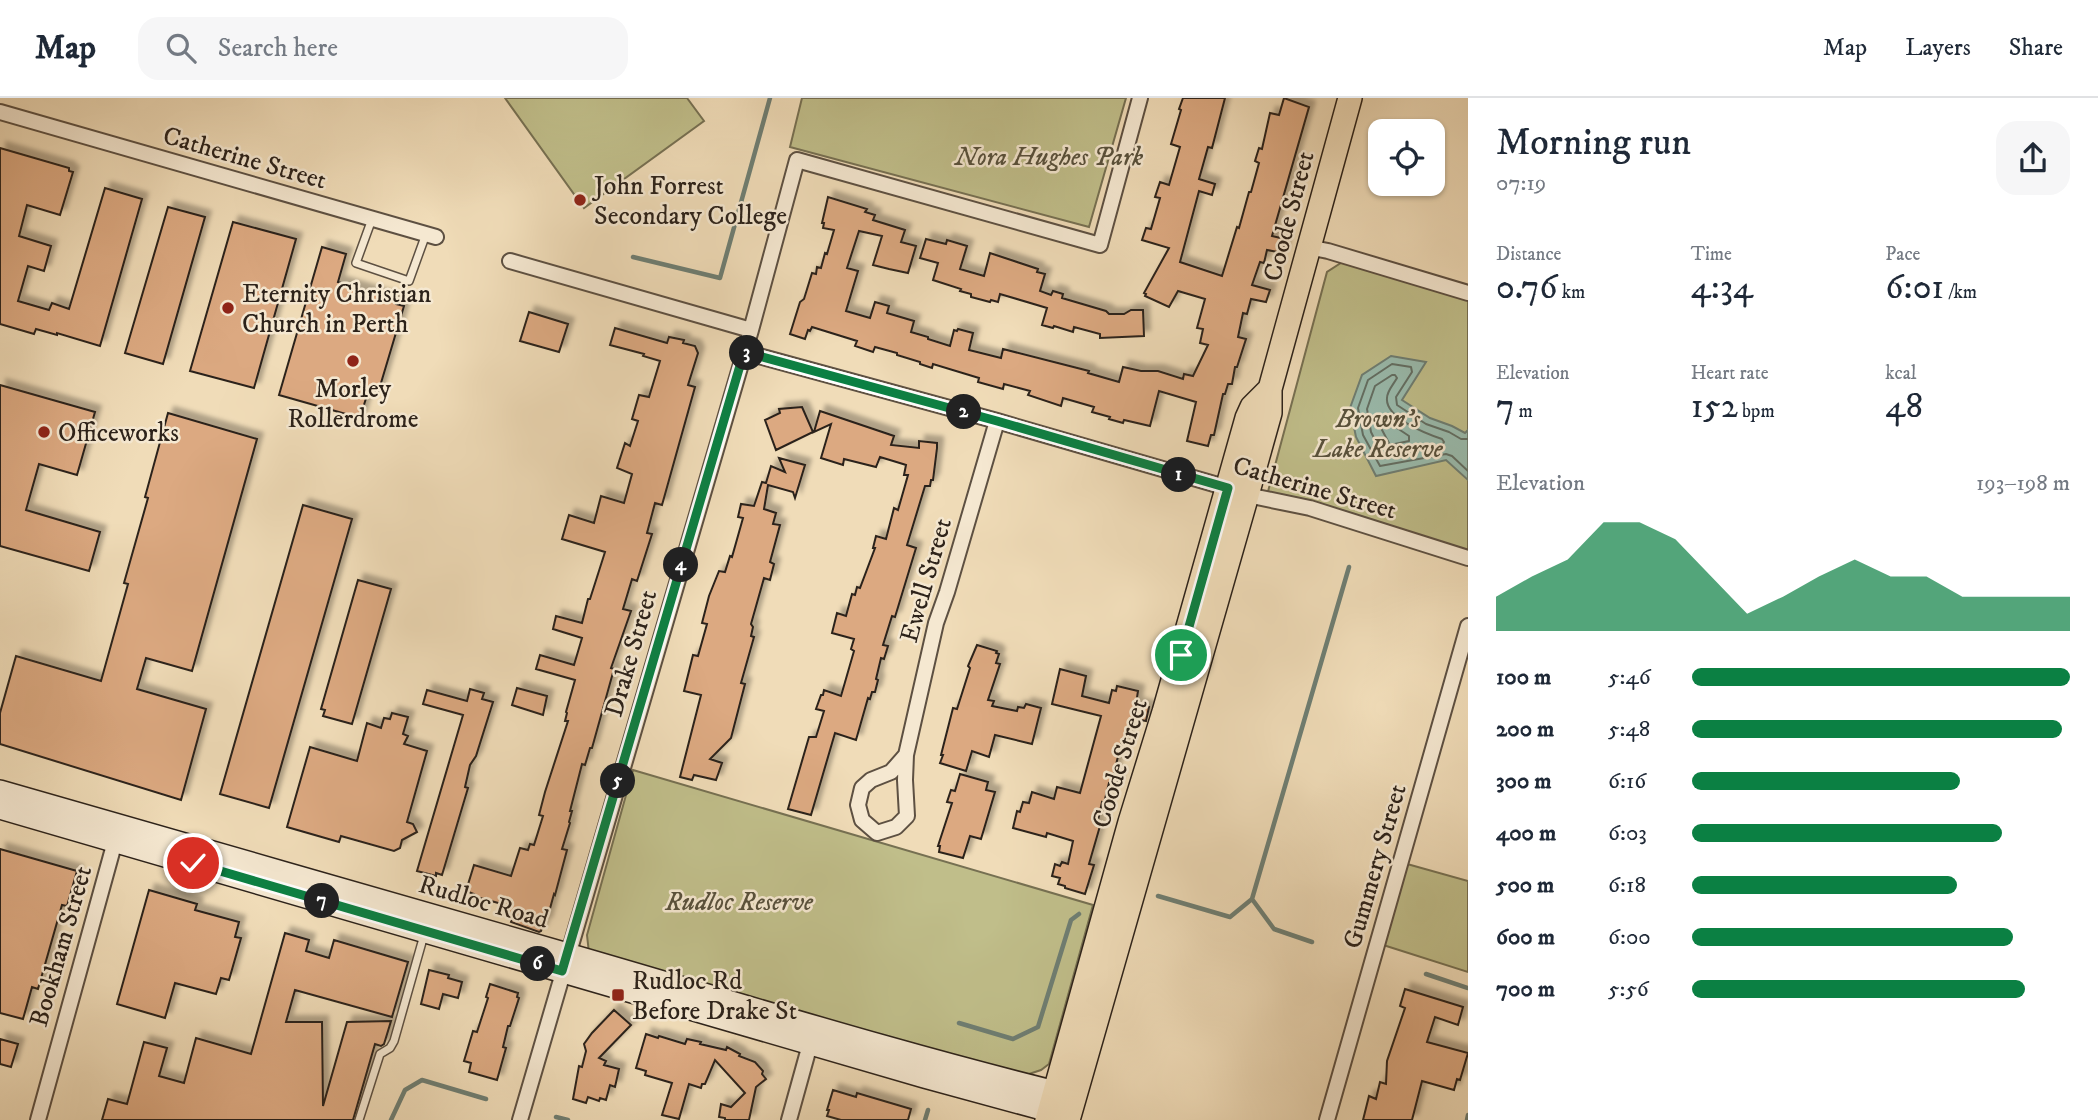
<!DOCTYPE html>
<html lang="en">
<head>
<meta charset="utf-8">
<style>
	body { margin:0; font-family:"IM FELL DW Pica",serif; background:#f6f6f7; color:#1f2937; height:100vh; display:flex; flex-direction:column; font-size:26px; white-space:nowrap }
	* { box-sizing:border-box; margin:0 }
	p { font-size:23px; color:#747a83 }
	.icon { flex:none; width:38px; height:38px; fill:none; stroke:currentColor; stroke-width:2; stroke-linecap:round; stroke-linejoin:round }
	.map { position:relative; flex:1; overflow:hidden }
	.panel { display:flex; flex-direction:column; background:#fff; width:630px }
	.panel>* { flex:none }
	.controls { position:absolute; left:1368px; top:21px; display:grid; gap:14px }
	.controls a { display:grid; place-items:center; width:77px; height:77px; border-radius:14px; background:#fff; box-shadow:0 2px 5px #0004; font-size:35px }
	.pin { position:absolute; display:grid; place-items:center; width:60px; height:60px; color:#fff; margin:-30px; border:4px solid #fff; border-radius:50%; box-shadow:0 2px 7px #0007 }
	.km { position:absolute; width:35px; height:35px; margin:-18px; border-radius:50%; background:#222; color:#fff; font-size:19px; line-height:35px; text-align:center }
	.round { display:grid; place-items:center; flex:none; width:74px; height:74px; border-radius:21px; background:#f6f6f7 }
	.headline { display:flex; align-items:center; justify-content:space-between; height:119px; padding:0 28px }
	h1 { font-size:38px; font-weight:600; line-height:52px }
	.metrics { display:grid; grid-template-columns:repeat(3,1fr); gap:10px; height:119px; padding:7px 28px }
	.metrics div { display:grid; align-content:center }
	.metrics b { font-size:35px; font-weight:600 }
	.metrics small { font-size:19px; font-weight:400 }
	.metrics p { font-size:19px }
	.chart { height:196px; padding:14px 28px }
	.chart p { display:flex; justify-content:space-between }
	.chart svg { width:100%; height:126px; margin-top:7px; fill:#0b8043; opacity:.7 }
	ul { padding:0 28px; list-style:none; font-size:23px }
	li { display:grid; grid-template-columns:112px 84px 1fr; align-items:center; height:52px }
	li i { height:18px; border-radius:9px; background:#0b8043 }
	header { display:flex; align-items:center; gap:42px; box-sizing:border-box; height:98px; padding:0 35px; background:#fff; border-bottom:2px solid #e0e1e3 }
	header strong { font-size:33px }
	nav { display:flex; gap:38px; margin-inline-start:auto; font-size:24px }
	.search { width:490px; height:63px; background:#f6f6f7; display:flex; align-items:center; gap:18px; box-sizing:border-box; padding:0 24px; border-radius:21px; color:#747a83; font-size:26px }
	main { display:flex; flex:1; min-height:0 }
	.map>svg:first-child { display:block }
</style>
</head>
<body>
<header>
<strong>Map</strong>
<div class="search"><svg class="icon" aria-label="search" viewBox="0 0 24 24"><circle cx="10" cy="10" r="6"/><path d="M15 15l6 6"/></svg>Search here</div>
<nav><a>Map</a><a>Layers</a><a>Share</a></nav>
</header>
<main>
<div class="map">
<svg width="1468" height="1022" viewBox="0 0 1468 1022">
	<defs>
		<filter id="shadow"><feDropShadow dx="6" dy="-6" stdDeviation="2" flood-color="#0004"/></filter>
	</defs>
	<rect width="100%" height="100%" fill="#f0dcb8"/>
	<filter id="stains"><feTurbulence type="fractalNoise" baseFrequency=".00286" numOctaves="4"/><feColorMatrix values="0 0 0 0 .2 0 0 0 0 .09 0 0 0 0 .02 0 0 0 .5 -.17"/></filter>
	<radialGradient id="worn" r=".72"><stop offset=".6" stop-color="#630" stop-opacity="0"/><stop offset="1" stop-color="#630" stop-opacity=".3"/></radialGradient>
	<path fill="#c0be8a" stroke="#767052" stroke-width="2" d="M505 0H687L704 23 584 110Z
		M802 0H1126L1089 129 790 49Z
		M1347 161 1468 200V460L1266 401 1327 174Z
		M633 672 1093 807 1049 966 1041 972 1026 977 924 955 589 855 587 837Z
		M1400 764 1468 783V874L1377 845Z"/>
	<path fill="#9abcae" stroke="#6e7e73" stroke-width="2" d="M1391 258 1426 264 1402 302 1430 320 1452 328 1465 335 1468 332V382L1446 362 1376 378 1356 339 1350 310 1362 277Z"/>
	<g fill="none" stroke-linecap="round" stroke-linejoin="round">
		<path stroke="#636f64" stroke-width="2" d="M1392 277H1395L1397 280C1393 287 1387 293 1387 300 1385 320 1427 336 1442 341L1444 344 1442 347 1387 359 1383 358 1371 334 1367 311 1375 288Z
			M1382 323 1385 322 1409 338V343L1390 347 1381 330Z
			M1468 341H1461L1449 334 1426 326 1397 307 1396 299 1412 274 1411 269 1392 266 1368 282 1358 310 1363 337 1380 368 1446 356 1452 358 1468 373"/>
		<path stroke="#6e7e73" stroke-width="4.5" d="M633 159 720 180 770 0
			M1158 798 1230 819 1252 801 1349 469
			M1252 801 1274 831 1312 844
			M1426 876 1468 890
			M959 925 1013 941 1038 929 1071 822 1079 816
			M556 1019 568 1022
			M391 1022 405 992 422 982 486 1001
			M925 1022 928 1012
			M1467 1022 1468 1017"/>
	</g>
	<path fill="#dca981" stroke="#2c221a" stroke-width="2" filter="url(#shadow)" d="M1183 0H1225L1212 50 1208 49 1199 81 1215 86 1212 97 1199 93 1180 164 1222 178 1237 129 1239 130 1249 94H1251L1259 65 1255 63 1259 50 1262 51 1270 15 1279 17 1284 0 1309 9 1272 138 1285 141 1283 155 1267 152 1264 165 1260 164 1252 187 1270 192 1266 204 1251 201 1247 216 1243 215 1238 239 1246 241 1237 269H1235L1232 286H1228L1225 296H1223L1214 337H1211L1208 348 1187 343 1196 304 1159 293 1150 328 1124 322 1123 325 1109 321 1110 319 1092 314 1094 309 1063 300 1061 308 1028 297 1030 293 1004 286 1003 291 978 284 979 280 933 266 932 270 920 266V264L897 257V255L875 249 873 254 855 248 857 243 812 229 810 233 808 232 805 241 790 236 800 204 804 201 812 175 816 176 817 169 821 170 825 155 827 156 834 132 823 130 824 125H822L828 99 867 111 865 114 875 117 873 122 905 132 901 144 916 148 908 175 889 171 873 167 882 138 859 133 847 170 858 173 846 213 870 220 875 204 889 208 887 215 914 223 911 234 928 239V241L950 248 954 232 957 233 958 231 973 235 969 252 1001 260 1003 251 1089 273 1088 275 1119 284 1123 269 1141 273H1158L1183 281 1184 276 1193 278 1208 247 1200 245 1203 231 1197 230 1205 201 1178 193 1169 209 1145 198 1146 196 1144 195 1169 150 1142 142 1146 130 1151 131 1160 100 1155 99 1160 84 1169 87 1180 49 1171 46 1181 12 1179 11Z
		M0 50 69 70V73L73 74 60 117 27 107 19 138 51 148 44 173 28 168 18 203 49 212 52 205 69 211 105 90 142 101 100 248 57 235V237L36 231 34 236 0 226Z
		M168 109 205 119 163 266 125 255Z
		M233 124 296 141 254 290 190 273Z
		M926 141 946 146 947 142 967 148 960 171 984 178 990 155 1038 171 1037 174 1045 176 1040 193 1051 197 1053 193 1063 196 1062 200 1106 213 1109 216H1124L1131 212H1143L1144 238 1100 240V236L1074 229 1073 234 1054 228 1053 230 1042 227 1047 210 1000 196 998 204 991 202 990 204 971 199V196L960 193 961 191 933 182 938 165 920 160Z
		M322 149 346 156 338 184 397 202 396 206 404 208 378 295 372 293 370 298 367 297 360 320 279 297Z
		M529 214 568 226 559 254 520 243Z
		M615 230 667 245 669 239 684 242 683 245 695 248 698 255 688 287 695 289 662 407 655 405 647 435 652 436 637 483 632 481 623 511 631 513 611 570 614 571 592 650H590L585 667 582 666 570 713H572L569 724 570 725 562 751 567 752 555 797 554 796 546 825 544 824 541 833 539 834 511 824 513 818 500 815 502 806 473 798 474 796 466 793 474 767 511 778 520 750 528 752 530 746 534 747 543 718 539 717 545 694 568 623H565L567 615 566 614 575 582 536 571 540 557 574 567 582 540 553 531 556 518 582 525 588 501H590L605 454 562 441 569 417 594 425 601 398 624 405 632 376 617 370 625 345 630 348 638 323 632 321 639 297 649 299 660 263 643 258 644 256 610 247Z
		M0 287 95 314 77 377 39 366 26 412 100 434 89 473 0 448Z
		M802 309 813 334 776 352 765 322 780 315 779 311Z
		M820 313 894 338 891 347 919 350V343L937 345V350L933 382H931L930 388H925L907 447 916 450 895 519 892 518 883 547 888 548 884 561 881 560 876 581 878 582 875 594H872L870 601 868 600 856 642 835 635 811 717 788 711 809 639H816L824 613 816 611 821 597H823L824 592 841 598 854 553 851 551 854 541 832 535 837 515 846 518 852 496 855 497 857 489 860 490 875 450H873L876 438 886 441 894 410 898 412 908 377H904L906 367 903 366 880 359 876 369 844 361 843 367 821 360 831 326 814 334Z
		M168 315 257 341 192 573 146 560 137 591 206 611 181 702 0 646V615L16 558 101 583 128 486 124 485 148 400 145 399Z
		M779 360 805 367 795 400 793 394 768 387 764 411 776 415 773 426 780 427 770 464 774 466 770 482 764 480 751 526 753 529 751 538 754 539 741 585 745 586 731 640 710 661 722 665 716 682 694 677 692 682 680 679 701 597 684 593 693 557 698 558 707 526 702 525 709 498 719 473 725 474 730 458 732 459 743 420 738 419 741 406 754 408 762 384 766 385 771 368 785 374Z
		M303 407 352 421 269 710 220 696Z
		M358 482 391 491 352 626 323 618 325 612 321 611Z
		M977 547 997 553 996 555 999 556 996 565 1000 566 988 602 994 603 992 608 1017 613 1018 609 1024 610 1026 606 1041 610 1032 646 995 637 989 659 972 653 966 673 940 665 943 657H941L953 610 957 611 970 570 968 568Z
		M1060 571 1086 578 1082 598 1109 605 1112 592 1116 593 1117 588 1138 593 1136 606 1149 609 1146 623 1132 620 1125 647 1121 646 1114 675 1119 676 1116 687 1109 685 1104 705 1102 704 1097 727 1100 728 1089 766 1094 767 1085 796 1065 790V788L1058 786 1060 780 1052 778 1055 766 1060 768 1062 764 1068 766 1073 743 1047 735 1046 739 1013 730 1017 713 1020 714 1023 704 1029 705 1032 694 1054 701 1057 689 1080 695 1101 618 1052 606Z
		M517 590 547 598 543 617 512 607Z
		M470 591 484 595 482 601 493 604 476 658 470 667 465 689 468 690 442 777 436 775V778L417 773 463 617 423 606 427 592 467 603Z
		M392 615 408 619 403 636 408 638 404 646 427 653 407 724 413 726 417 734 402 742 400 750 394 753 341 738 339 744 287 729 310 649 357 663 367 625 381 630 384 620 390 621Z
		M960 676 988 684 986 692 995 694 981 741 970 738 963 760 939 754 940 748H938L952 705 947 704 951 692 955 693Z
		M0 751 77 773 67 808 62 807 38 891 32 889 23 921 0 915Z
		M149 792 197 806 195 812 239 824 235 839 241 840 229 882 221 880 216 896 175 885 165 920 117 906Z
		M285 835 309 842 306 853 329 860 334 842 408 864 392 919 295 892 286 924H322L323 1008 347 924 391 923 384 946 381 948 375 946 353 1022H102L108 1001 127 1006 144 944 167 950 159 978 184 985 196 940 251 956Z
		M429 872 449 877 448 880 462 884 458 900 443 896 439 911 421 906Z
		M490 886 518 895 517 899 519 900 510 928H508L503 949 506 950 497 982 469 974 471 965 464 963 473 933 477 934 488 900 486 899Z
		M1405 891 1463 909 1458 927 1435 919 1427 944 1468 955 1460 982 1457 981 1454 992 1422 983 1412 1022H1363L1369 998 1376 1001 1380 984 1386 986 1387 963 1405 910 1400 908Z
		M614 912 631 927 599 960 606 963 604 967 619 971 615 989 610 987 606 1002 600 1000 599 1003 588 999 586 1005 573 1001 579 968 582 969 586 953 584 946 592 935Z
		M646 936 658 940 659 938 685 946 687 941 701 944 700 946 726 952 727 949 740 956 739 958 755 964 763 973 762 976 766 981 756 989 749 1022H725V1020L719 1019 721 1006 731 1009 745 995 715 962 705 986H702L701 990 689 986 679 1021 662 1017 672 985 645 977 646 973 636 970Z
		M0 941 18 946 11 969 0 966Z
		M833 992 856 999 857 995 911 1011 908 1022H841L827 1018 829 1012H827Z"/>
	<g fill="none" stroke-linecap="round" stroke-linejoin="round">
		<defs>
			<path id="lane" d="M372 121 356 165 409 183 426 136
				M359 1022 380 956 390 950 394 943 424 837"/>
			<path id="street" d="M0 14 436 139
				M1308 149 1328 153 1468 195
				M510 163 751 232
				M744 254 997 323 1228 390 1247 397 1310 410 1468 460
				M906 657 891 674 871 682 862 690 858 707 862 722 877 735 896 729 907 718 905 682 906 657 936 525 947 494 997 323
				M38 1022 117 736
				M520 1022 751 232 797 62 1100 147 1140 0
				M789 1022 812 939
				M1327 1022 1468 528"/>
			<path id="secondary" d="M0 693C190 749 381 801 571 857 737 905 903 957 1072 998
				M0 710 924 979 1064 1017"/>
			<path id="primary" d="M1047 1022 1130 724 1164 614 1247 320 1252 309 1270 291
				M1068 1022 1247 397 1270 315V291L1350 0"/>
		</defs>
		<use href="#lane" stroke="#5d5042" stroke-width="10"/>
		<use href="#street" stroke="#5d5042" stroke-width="18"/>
		<use href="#secondary" stroke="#2c221a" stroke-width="24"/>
		<use href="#primary" stroke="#2c221a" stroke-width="26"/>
		<use href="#lane" stroke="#f5e8d1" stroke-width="7"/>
		<use href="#street" stroke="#f5e8d1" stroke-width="14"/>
		<use href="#secondary" stroke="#f5e8d1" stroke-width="21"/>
		<use href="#primary" stroke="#f0dcb8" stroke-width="23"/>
	</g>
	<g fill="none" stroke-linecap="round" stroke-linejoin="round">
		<defs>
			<path id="route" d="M193 765 562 873 744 254 997 323 1228 390 1181 557"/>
		</defs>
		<use href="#route" stroke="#fff" stroke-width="14"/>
		<use href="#route" stroke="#0b8043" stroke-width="9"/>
	</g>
	<g fill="#8f2418" stroke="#f5e8d1" stroke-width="2.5">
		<circle cx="580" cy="102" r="7"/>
		<circle cx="228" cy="210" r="7"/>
		<circle cx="353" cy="263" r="7"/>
		<circle cx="44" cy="334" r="7"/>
		<rect x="611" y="890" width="14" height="14" rx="3.5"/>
	</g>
	<g text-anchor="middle" stroke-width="5" stroke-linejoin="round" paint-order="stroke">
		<g font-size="26" font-style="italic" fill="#58513c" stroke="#f5e8d1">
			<text x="1049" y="67">Nora Hughes Park</text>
			<text x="1378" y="329">Brown's<tspan x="1378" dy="30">Lake Reserve</tspan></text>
			<text x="739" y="812">Rudloc Reserve</text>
		</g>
		<g font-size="26" fill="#2c221a" stroke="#f5e8d1">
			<text transform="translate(245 59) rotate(16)" y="9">Catherine Street</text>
			<text transform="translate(1288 118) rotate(-75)" y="9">Coode Street</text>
			<text transform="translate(1315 389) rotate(16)" y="9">Catherine Street</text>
			<text transform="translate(925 482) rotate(-74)" y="9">Ewell Street</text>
			<text transform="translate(630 555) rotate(-74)" y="9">Drake Street</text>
			<text transform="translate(1119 665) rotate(-73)" y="9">Coode Street</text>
			<text transform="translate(1374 768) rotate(-74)" y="9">Gummery Street</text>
			<text transform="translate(484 803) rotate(16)" y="9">Rudloc Road</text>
			<text transform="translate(60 848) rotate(-74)" y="9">Bookham Street</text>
		</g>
		<g font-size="26" fill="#2c221a" stroke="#f5e8d1" text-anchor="start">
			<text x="594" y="96">John Forrest<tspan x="594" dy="30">Secondary College</tspan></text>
			<text x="242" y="204">Eternity Christian<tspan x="242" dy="30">Church in Perth</tspan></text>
			<text x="353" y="299" text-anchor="middle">Morley<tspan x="353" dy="30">Rollerdrome</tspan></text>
			<text x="58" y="343">Officeworks</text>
			<text x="632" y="891">Rudloc Rd<tspan x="632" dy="30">Before Drake St</tspan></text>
		</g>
	</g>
	<rect width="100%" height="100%" filter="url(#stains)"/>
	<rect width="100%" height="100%" fill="url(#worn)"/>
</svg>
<div class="controls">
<a><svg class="icon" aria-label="locate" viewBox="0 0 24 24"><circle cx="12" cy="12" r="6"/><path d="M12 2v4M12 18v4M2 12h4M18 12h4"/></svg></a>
</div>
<div class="pin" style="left:1181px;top:557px;background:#1e9e55"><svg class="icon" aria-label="arrive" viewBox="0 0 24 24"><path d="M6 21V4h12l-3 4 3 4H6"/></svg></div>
<div class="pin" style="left:193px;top:765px;background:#d93025"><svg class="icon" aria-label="check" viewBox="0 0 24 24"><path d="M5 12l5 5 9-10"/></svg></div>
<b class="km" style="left:1179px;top:377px">1</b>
<b class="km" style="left:964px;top:314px">2</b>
<b class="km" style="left:747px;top:255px">3</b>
<b class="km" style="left:681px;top:467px">4</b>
<b class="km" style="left:618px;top:683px">5</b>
<b class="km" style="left:538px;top:866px">6</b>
<b class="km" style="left:322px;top:803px">7</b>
</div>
<section class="panel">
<div class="headline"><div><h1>Morning run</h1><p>07:19</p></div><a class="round"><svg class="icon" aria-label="share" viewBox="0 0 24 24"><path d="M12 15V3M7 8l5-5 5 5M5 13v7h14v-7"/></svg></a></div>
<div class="metrics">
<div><p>Distance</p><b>0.76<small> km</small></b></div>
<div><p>Time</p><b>4:34</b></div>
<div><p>Pace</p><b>6:01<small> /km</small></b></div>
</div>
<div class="metrics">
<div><p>Elevation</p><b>7<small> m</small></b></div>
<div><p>Heart rate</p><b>152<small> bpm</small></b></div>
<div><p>kcal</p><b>48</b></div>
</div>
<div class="chart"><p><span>Elevation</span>193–198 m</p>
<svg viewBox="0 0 160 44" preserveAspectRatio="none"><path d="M0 44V32L10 25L20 19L30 6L40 6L50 12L60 25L70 38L80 32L90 25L100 19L110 25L120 25L130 32L140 32L150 32L160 32V44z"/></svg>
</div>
<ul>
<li><b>100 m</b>5:46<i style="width:100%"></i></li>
<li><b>200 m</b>5:48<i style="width:98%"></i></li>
<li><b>300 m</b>6:16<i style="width:71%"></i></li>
<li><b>400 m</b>6:03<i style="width:82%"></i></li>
<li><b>500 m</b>6:18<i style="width:70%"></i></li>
<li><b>600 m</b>6:00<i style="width:85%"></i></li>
<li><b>700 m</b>5:56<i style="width:88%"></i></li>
</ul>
</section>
</main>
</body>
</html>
